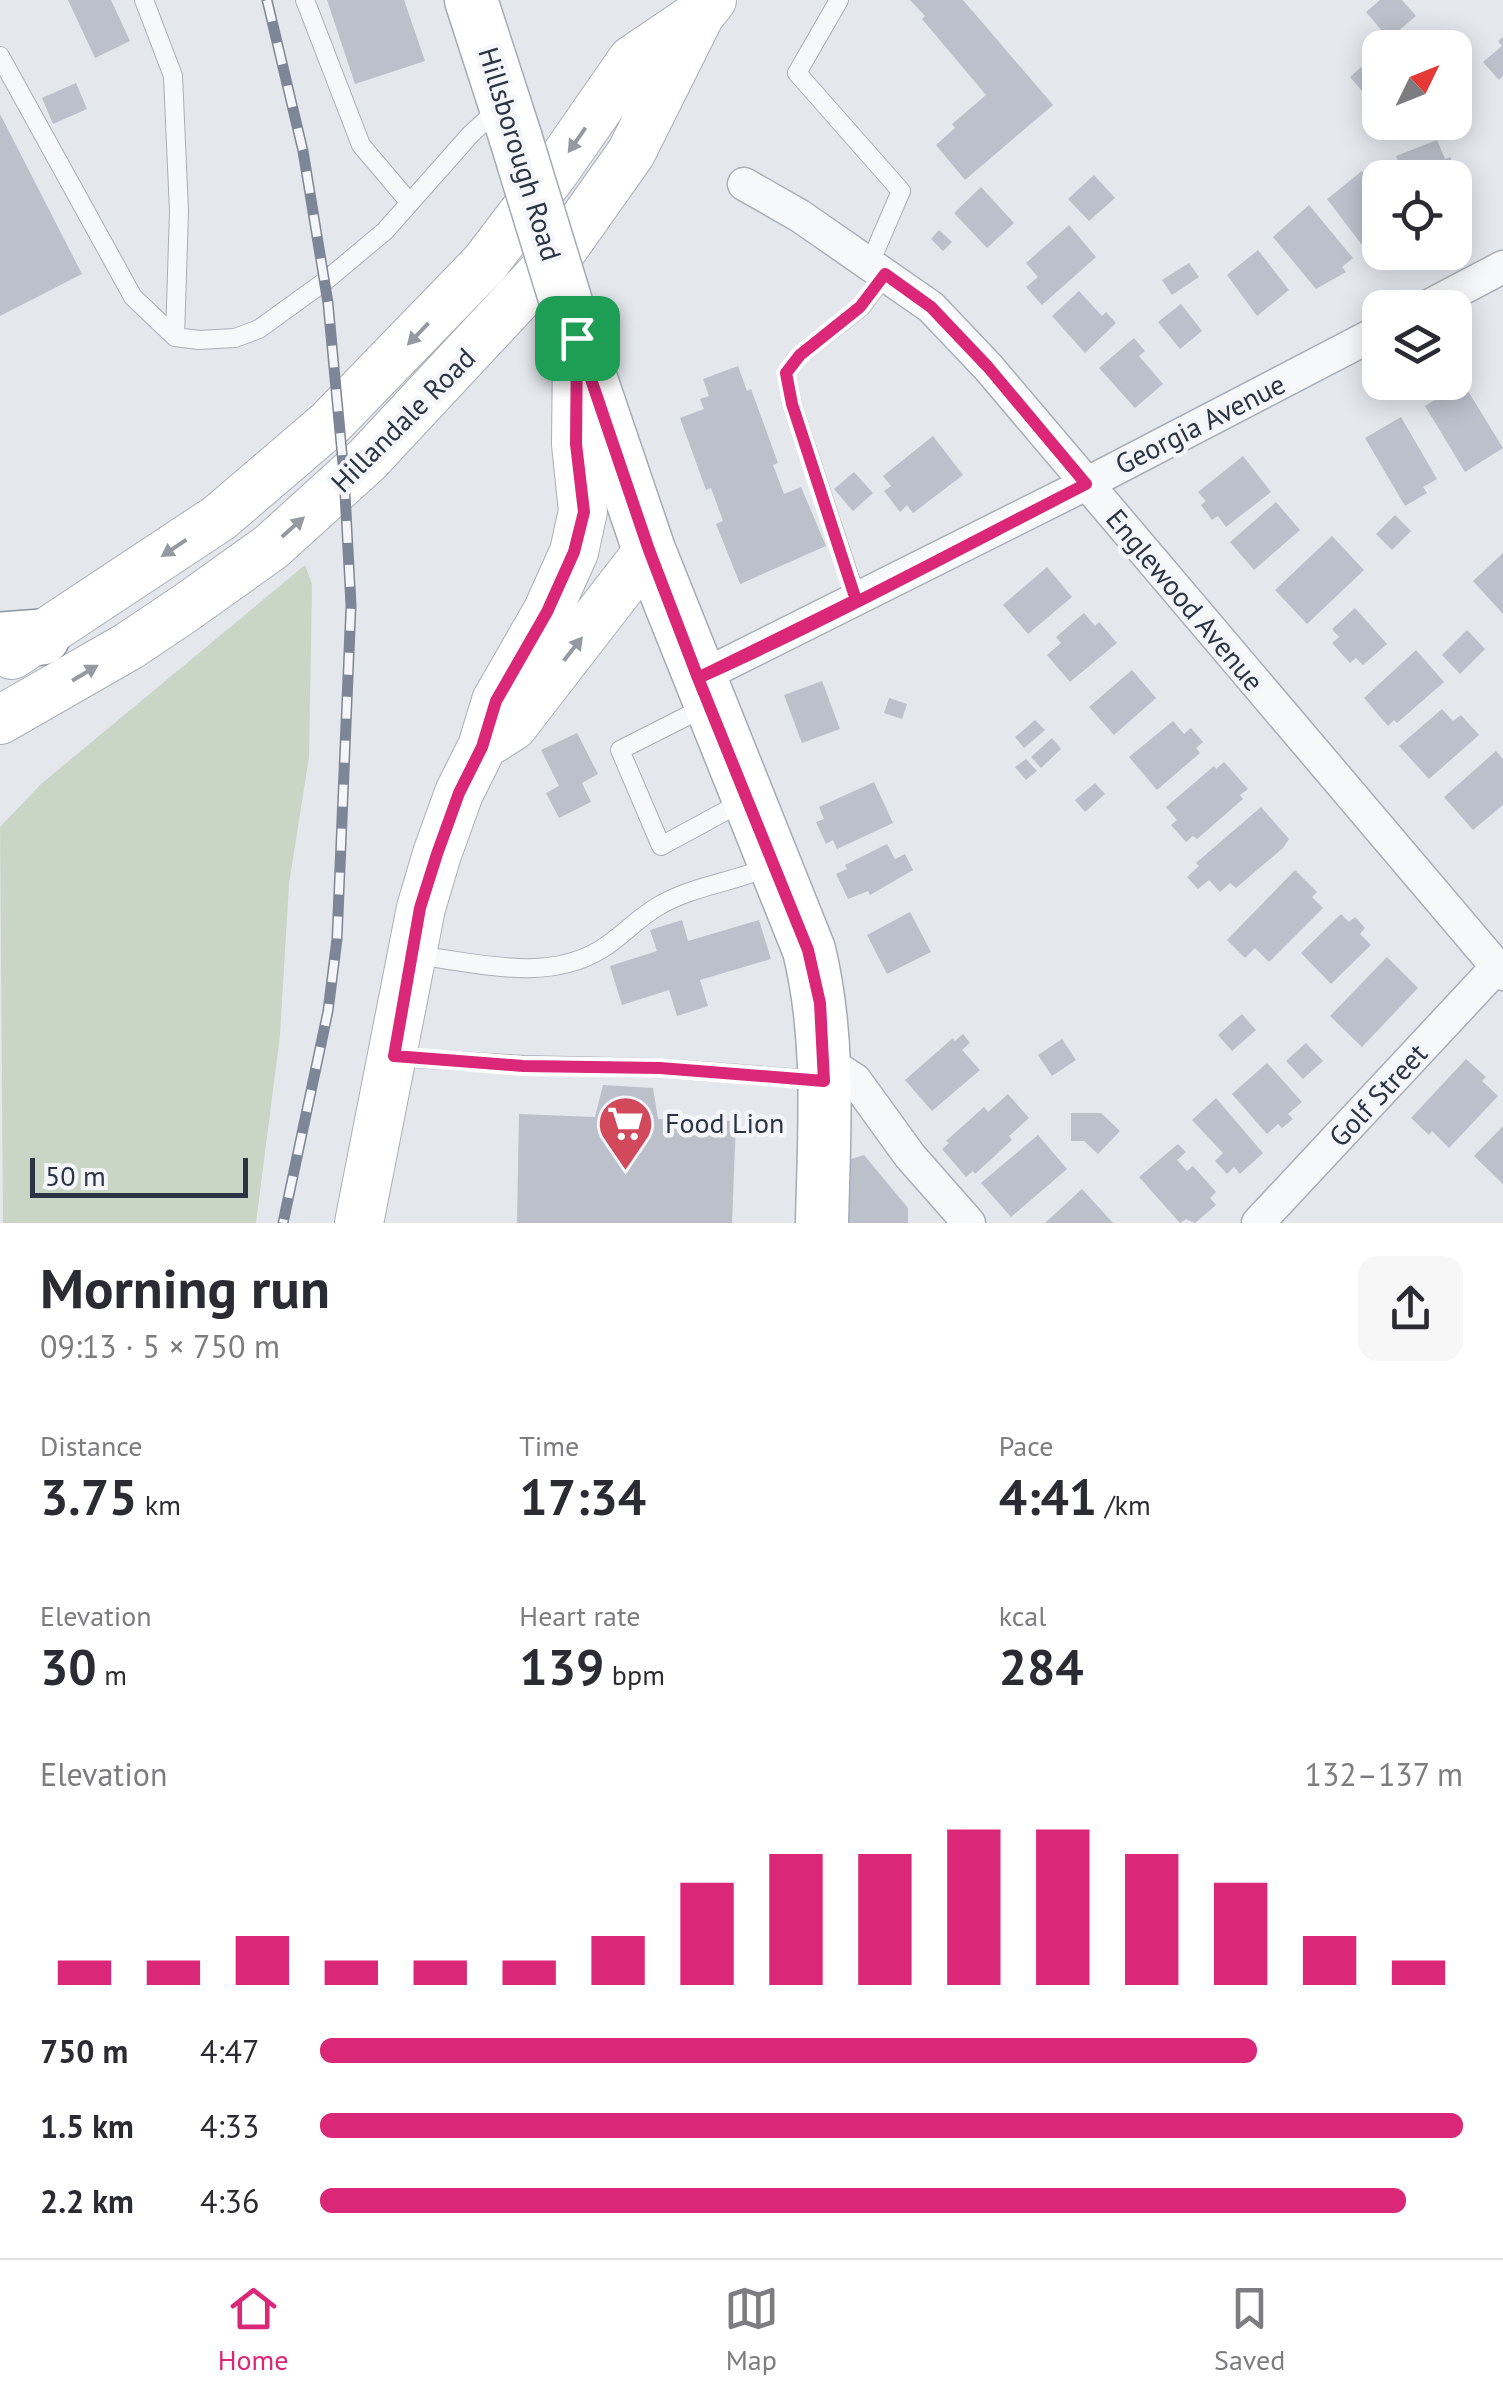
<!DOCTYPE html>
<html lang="en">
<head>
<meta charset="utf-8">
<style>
	body { margin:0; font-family:"PT Sans",sans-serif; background:#f7f7f7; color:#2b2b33; height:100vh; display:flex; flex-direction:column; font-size:38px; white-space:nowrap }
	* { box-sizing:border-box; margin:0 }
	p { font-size:32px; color:#7c7c81 }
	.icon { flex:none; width:55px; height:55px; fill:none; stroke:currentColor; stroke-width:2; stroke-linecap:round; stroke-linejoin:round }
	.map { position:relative; height:1223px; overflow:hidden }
	.panel { display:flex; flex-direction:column; background:#fff; flex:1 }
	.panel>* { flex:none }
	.needle { width:65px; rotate:47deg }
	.fabs { position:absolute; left:1362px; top:30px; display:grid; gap:20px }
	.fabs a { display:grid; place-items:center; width:110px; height:110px; border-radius:20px; background:#fff; box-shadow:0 5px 25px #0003; font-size:50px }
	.scale { position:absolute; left:30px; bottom:25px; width:218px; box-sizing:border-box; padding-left:10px; border:5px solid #2b3445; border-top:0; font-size:28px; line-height:35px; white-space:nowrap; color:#2b3445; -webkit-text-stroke:8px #f4f6f9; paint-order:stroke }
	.pin { position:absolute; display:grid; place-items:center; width:85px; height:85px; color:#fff; margin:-42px; border-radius:20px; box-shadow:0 5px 15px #0006 }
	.round { display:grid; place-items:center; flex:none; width:105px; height:105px; border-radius:20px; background:#f7f7f7 }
	.headline { display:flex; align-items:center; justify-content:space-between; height:170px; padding:0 40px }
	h1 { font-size:55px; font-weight:700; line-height:75px }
	.stats { display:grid; grid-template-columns:repeat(3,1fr); gap:15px; height:170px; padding:10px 40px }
	.stats div { display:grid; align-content:center }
	.stats b { font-size:50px; font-weight:700 }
	.stats small { font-size:28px; font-weight:400 }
	.stats p { font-size:28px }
	.chart { height:280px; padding:20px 40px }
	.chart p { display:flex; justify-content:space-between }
	.chart svg { width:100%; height:180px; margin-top:10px; stroke:#db2777; stroke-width:6 }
	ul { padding:0 40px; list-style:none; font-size:32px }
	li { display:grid; grid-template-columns:160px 120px 1fr; align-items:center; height:75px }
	li i { height:25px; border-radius:12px; background:#db2777 }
	.tabs { display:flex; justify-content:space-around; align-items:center; height:140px; border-top:2px solid #e1e1e2; background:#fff; font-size:28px; color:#7c7c81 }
	.tabs a { display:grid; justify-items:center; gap:5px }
	.tabs .active { color:#db2777 }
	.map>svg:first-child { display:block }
</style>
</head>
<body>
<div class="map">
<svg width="1503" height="1223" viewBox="0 0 1503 1223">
	<rect width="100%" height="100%" fill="#e4e7ec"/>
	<path fill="#c9d6c5" d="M305 565 312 584 309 757 289 884 280 1035 256 1223H3L0 827 41 784Z"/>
	<path fill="#bbc0ca" d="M68 0H111L130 41 95 58Z
		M327 0H404L425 61 355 84Z
		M910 0H963L1053 105 965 180 936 145 955 128 952 124 986 95 922 19 925 16Z
		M1380 0H1402L1416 16 1389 39 1366 12Z
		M1503 37V76L1499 80 1483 62 1502 46 1498 41Z
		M1368 61 1380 75V87L1368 98 1350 77Z
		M76 83 87 109 53 124 42 98Z
		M0 114 82 274 0 316Z
		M1437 140 1445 159 1450 157 1465 193 1460 195 1465 206 1455 210V178H1405L1396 156Z
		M1362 171 1377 190 1380 188V250L1376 253 1369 245 1365 249 1327 199Z
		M1094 175 1115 198 1089 221 1068 199Z
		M981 187 1014 223 987 248 954 213Z
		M1309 205 1353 258 1342 267 1346 272 1316 289 1273 237Z
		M1069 225 1096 257 1042 305 1026 287 1038 277 1026 263Z
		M939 230 952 242 943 251 931 239Z
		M1258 250 1289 290 1257 316 1227 275Z
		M1189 263 1199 277 1172 295 1162 280Z
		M1079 291 1102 316 1106 312 1116 323 1085 353 1052 316Z
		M1181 304 1202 331 1180 349 1158 322Z
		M1134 338 1145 351 1139 356 1163 384 1135 408 1099 368Z
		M738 366 747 391 751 389 778 463 773 465 784 494 801 487 826 546 740 584 716 524 723 521 711 488 706 490 680 418 704 409 700 399 709 396 703 379Z
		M1463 383 1503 448 1465 472 1425 406Z
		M1401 417 1437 479 1423 487 1427 493 1405 506 1365 438Z
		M933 436 963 475 913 513 907 505 900 512 884 491 891 486 883 476Z
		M1243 456 1271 492 1226 527 1218 516 1212 520 1201 505 1206 501 1198 492Z
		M854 472 873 493 853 511 834 489Z
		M1276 502 1300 530 1254 570 1230 542Z
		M1395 515 1411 531 1392 550 1376 534Z
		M1332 536 1364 570 1307 624 1275 590Z
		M1503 553V614L1473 581Z
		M1047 567 1072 597 1028 634 1003 605Z
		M1355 608 1387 644 1363 665 1356 658 1350 663 1332 643 1339 637 1332 629Z
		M1084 613 1095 626 1099 622 1117 643 1070 682 1047 655 1061 643 1056 637Z
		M1467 630 1485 649 1460 674 1442 655Z
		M1416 650 1444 682 1397 723 1394 720 1388 726 1364 698Z
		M1132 670 1156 698 1114 735 1089 707Z
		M822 681 840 729 802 743 784 695Z
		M889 698 907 704 902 719 884 713Z
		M1442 709 1453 721 1461 715 1479 735 1429 779 1399 746Z
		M1035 720 1045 730 1024 748 1015 737Z
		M1173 721 1184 734 1191 728 1203 742 1196 748 1200 753 1157 790 1129 757Z
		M577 733 598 774 582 783 591 802 559 818 546 793 559 786 541 750Z
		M1052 738 1061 749 1041 768 1031 757Z
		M1496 751 1503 759V805L1473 830 1444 797Z
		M1026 759 1037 771 1026 780 1015 767Z
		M1224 762 1248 789 1240 795 1243 799 1197 839 1193 836 1186 842 1171 825 1177 820 1166 807 1214 766 1216 769Z
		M874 782 893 823 837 849 833 840 826 844 816 822 824 819 819 807Z
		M1095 783 1105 794 1085 812 1075 800Z
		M1261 807 1289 839 1283 848 1236 888 1230 883 1220 892 1209 880 1198 889 1187 877 1199 866 1196 863Z
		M887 844 895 859 905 854 913 870 870 895 868 891 848 899 836 874 847 869 845 865Z
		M1295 870 1317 892 1312 897 1323 908 1269 962 1255 948 1245 958 1227 940Z
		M910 912 931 952 887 974 867 935Z
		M1341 914 1349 922 1355 917 1365 928 1360 934 1371 945 1331 984 1301 953Z
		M682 920 688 941 759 920 771 959 700 980 708 1006 677 1016 669 990 622 1005 610 966 657 951 650 930Z
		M1387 957 1418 988 1362 1047 1330 1016Z
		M1242 1014 1256 1030 1232 1051 1218 1035Z
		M963 1034 970 1043 962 1050 980 1070 932 1111 905 1080 953 1038 955 1041Z
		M1062 1039 1076 1060 1052 1076 1038 1055Z
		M1306 1043 1323 1061 1303 1079 1286 1061Z
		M1466 1059 1486 1077 1482 1081 1498 1096 1449 1148 1432 1131 1429 1135 1411 1118Z
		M1267 1063 1302 1102 1288 1114 1293 1119 1282 1128 1278 1124 1267 1134 1232 1094Z
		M603 1085 653 1088 658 1119 736 1121 732 1223H517L519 1114 595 1117Z
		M1008 1094 1029 1118 1009 1136 1012 1140 975 1174 973 1171 966 1177 942 1149 949 1143 946 1141 984 1107 988 1112Z
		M1216 1098 1263 1153 1240 1174 1234 1167 1227 1174 1215 1161 1223 1153 1192 1120Z
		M1071 1113H1101L1120 1131 1098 1154 1084 1141H1071Z
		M1503 1126V1184L1474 1156Z
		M1038 1135 1067 1169 1011 1217 981 1183Z
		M1178 1144 1186 1152 1177 1160 1187 1171 1193 1166 1216 1192 1210 1198 1216 1205 1195 1223 1186 1219 1180 1223 1139 1177Z
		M864 1155 908 1208V1223H849L851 1159Z
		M1082 1189 1113 1223H1045Z"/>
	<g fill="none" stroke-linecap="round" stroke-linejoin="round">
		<defs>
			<path id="service" d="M144 0 173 76 179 211 175 337
				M305 0 361 145 410 203
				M839 0 797 73 901 191 870 263
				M0 56 133 297 175 337 199 340 235 338 259 329 324 282 385 231 470 135 501 106
				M857 600 792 404 786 373 800 355 861 307 885 274
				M709 705 620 750 661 846 744 801
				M412 955C474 961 543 984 600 950 622 937 639 916 662 904 696 885 736 882 770 866
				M396 1057 523 1065 660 1068 819 1080"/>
			<path id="minor" d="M744 184 800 216 931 307 988 367 1503 974
				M1425 308 1503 267
				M698 678 1086 484 1380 331
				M824 1060 855 1080 910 1156 969 1223
				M1258 1223 1497 967"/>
			<path id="secondary" d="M12 655 219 518 330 423 485 263 555 171 632 60 694 18
				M0 720 129 646 187 607 271 547 367 460 561 252 631 153 700 15 712 0
				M493 739 513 726 649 550
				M359 1223 421 908 437 854 459 793 482 747 496 701 547 612 574 552 583 511 576 444 577 353"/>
			<path id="primary" d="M471 0 516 139
				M577 338 649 550 809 950C831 1040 824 1132 822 1223"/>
			<path id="motorway" d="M0 640 42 637"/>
		</defs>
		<use href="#service" stroke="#a9aeb7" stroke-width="20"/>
		<use href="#minor" stroke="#a9aeb7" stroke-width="35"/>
		<use href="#secondary" stroke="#a9aeb7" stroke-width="50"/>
		<use href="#primary" stroke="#a3abb8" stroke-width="55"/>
		<use href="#motorway" stroke="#8b94a3" stroke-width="58"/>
		<use href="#service" stroke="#f7f8fa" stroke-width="18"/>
		<use href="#minor" stroke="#f7f8fa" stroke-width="32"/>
		<use href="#secondary" stroke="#fff" stroke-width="48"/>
		<use href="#primary" stroke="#fff" stroke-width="52"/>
		<use href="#motorway" stroke="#fff" stroke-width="55"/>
		<defs>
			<path id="rail" d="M267 0 303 151 328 303 344 475 351 605 337 939 328 1011 283 1223"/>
		</defs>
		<use href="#rail" stroke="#7d8696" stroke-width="11"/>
		<use href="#rail" stroke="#f4f6f9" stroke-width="8" stroke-dasharray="22" stroke-linecap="butt"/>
		<defs>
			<path id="primary-bridge" d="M516 139 577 338"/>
		</defs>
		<use href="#primary-bridge" stroke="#a3abb8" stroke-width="55" stroke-linecap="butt"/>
		<use href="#primary-bridge" stroke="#fff" stroke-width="52"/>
	</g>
	<defs><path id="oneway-solid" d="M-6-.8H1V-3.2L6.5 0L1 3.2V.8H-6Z" transform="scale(2.5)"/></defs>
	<g fill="#959aa2">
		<use href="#oneway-solid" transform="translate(577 140) rotate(125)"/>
		<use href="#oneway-solid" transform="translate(418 334) rotate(134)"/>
		<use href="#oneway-solid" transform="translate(293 527) rotate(-42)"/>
		<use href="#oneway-solid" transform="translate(174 548) rotate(146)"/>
		<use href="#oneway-solid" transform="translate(573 649) rotate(-52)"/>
		<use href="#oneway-solid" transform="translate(85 673) rotate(-31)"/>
	</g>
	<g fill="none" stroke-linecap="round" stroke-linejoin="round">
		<defs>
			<path id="route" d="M577 338 576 444 584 512 574 552 547 612 496 701 482 747 459 793 437 854 420 908 394 1056 523 1066 660 1068 824 1081 820 1003 808 950 698 678C830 619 957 550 1086 484L988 367 931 307 885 274 860 307 800 355 786 373 792 404 856 600 698 678 649 550 577 338"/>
		</defs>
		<use href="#route" stroke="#fff" stroke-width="20"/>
		<use href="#route" stroke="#db2777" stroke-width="12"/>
	</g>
	<defs>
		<symbol id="supermarket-pin" viewBox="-11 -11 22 30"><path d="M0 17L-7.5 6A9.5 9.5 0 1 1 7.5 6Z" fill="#d1495b" stroke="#f4f6f9"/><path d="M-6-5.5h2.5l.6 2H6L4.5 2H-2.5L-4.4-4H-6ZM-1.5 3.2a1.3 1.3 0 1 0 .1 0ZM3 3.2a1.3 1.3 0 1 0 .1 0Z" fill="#fff"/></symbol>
	</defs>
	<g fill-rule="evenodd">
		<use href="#supermarket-pin" x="594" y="1092" width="63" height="86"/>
	</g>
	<g text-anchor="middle" stroke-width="9" stroke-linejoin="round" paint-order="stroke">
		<g font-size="28" fill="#2b3445" stroke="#f4f6f9">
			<text transform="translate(520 154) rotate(73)" y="10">Hillsborough Road</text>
			<text transform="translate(403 420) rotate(-45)" y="10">Hillandale Road</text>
			<text transform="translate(1200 424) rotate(-27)" y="10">Georgia Avenue</text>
			<text transform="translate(1185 600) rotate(50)" y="10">Englewood Avenue</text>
			<text transform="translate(1378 1095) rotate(-47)" y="10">Golf Street</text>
		</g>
		<g font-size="28" fill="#2b3445" stroke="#f4f6f9" text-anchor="start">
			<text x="665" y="1133">Food Lion</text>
		</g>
	</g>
</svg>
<div class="fabs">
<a><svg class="needle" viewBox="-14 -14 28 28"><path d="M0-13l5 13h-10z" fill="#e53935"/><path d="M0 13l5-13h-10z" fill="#7c7c81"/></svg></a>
<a><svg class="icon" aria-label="locate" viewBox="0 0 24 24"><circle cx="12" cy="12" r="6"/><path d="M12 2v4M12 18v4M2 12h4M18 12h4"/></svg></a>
<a><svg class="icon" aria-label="layers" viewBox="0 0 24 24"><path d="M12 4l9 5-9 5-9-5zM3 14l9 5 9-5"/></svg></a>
</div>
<div class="scale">50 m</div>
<div class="pin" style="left:577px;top:338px;background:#1e9e55"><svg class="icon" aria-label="arrive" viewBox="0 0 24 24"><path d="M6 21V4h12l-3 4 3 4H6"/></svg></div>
</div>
<section class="panel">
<div class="headline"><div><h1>Morning run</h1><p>09:13 · 5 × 750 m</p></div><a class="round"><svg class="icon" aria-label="share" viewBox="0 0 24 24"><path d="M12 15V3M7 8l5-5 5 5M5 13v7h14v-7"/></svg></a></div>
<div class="stats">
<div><p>Distance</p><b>3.75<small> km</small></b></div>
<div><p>Time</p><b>17:34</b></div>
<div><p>Pace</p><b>4:41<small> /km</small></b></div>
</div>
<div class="stats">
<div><p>Elevation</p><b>30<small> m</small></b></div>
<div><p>Heart rate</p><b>139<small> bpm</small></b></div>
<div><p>kcal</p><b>284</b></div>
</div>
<div class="chart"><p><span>Elevation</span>132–137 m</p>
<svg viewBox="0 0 160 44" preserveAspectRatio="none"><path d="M5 44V38M15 44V38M25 44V32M35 44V38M45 44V38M55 44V38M65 44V32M75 44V19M85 44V12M95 44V12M105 44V6M115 44V6M125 44V12M135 44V19M145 44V32M155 44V38"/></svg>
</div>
<ul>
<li><b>750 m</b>4:47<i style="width:82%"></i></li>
<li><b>1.5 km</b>4:33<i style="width:100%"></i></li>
<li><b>2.2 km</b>4:36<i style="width:95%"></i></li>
</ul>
</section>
<nav class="tabs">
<a class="active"><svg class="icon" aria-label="home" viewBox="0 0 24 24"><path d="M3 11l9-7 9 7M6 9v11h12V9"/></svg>Home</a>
<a><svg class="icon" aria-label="map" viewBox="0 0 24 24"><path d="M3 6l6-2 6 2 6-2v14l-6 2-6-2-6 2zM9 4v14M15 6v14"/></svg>Map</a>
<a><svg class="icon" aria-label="saved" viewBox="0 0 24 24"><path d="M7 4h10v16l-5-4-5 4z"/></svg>Saved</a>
</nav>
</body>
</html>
